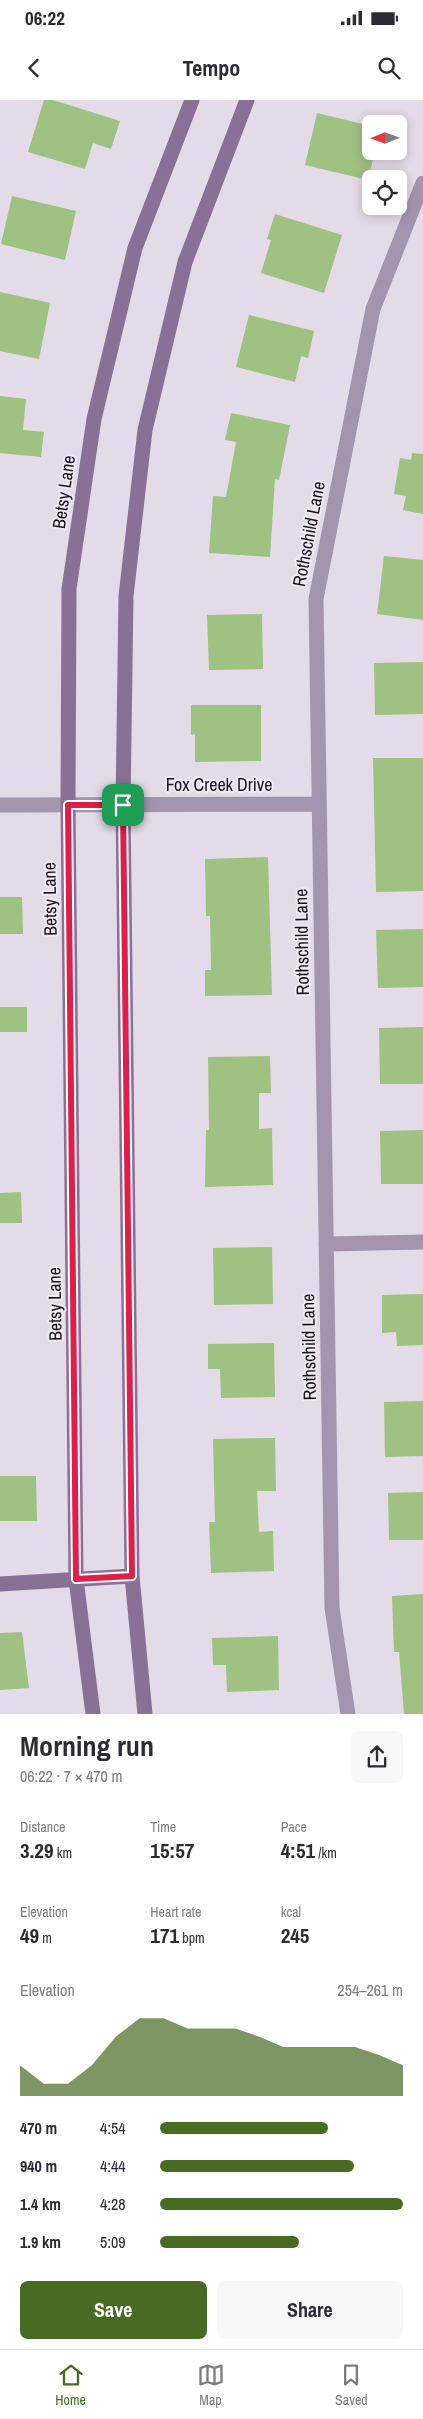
<!DOCTYPE html>
<html lang="en">
<head>
<meta charset="utf-8">
<style>
	body { margin:0; font-family:"Archivo Narrow",sans-serif; background:#f7f7f7; color:#2b2b33; height:100vh; display:flex; flex-direction:column; font-size:19px; white-space:nowrap }
	* { box-sizing:border-box; margin:0 }
	p { font-size:16px; color:#7c7c81 }
	.icon { flex:none; width:28px; height:28px; fill:none; stroke:currentColor; stroke-width:2; stroke-linecap:round; stroke-linejoin:round }
	.map { position:relative; height:1614px; overflow:hidden }
	.sheet { display:flex; flex-direction:column; background:#fff; flex:1 }
	.sheet>* { flex:none }
	.needle { width:32px; rotate:269deg }
	.controls { position:absolute; left:362px; top:15px; display:grid; gap:10px }
	.controls a { display:grid; place-items:center; width:45px; height:45px; border-radius:8px; background:#fff; box-shadow:0 2px 12px #0003; font-size:25px }
	.pin { position:absolute; display:grid; place-items:center; width:42px; height:42px; color:#fff; margin:-21px; border-radius:10px; box-shadow:0 2px 8px #0006 }
	.round { display:grid; place-items:center; flex:none; width:52px; height:52px; border-radius:8px; background:#f7f7f7 }
	.summary { display:flex; align-items:center; justify-content:space-between; height:85px; padding:0 20px }
	h1 { font-size:28px; font-weight:700; line-height:38px }
	.stats { display:grid; grid-template-columns:repeat(3,1fr); gap:8px; height:85px; padding:5px 20px }
	.stats div { display:grid; align-content:center }
	.stats b { font-size:21px; font-weight:700 }
	.stats small { font-size:14px; font-weight:400 }
	.stats p { font-size:14px }
	.chart { height:140px; padding:10px 20px }
	.chart p { display:flex; justify-content:space-between }
	.chart svg { width:100%; height:90px; margin-top:5px; fill:#476b23; opacity:.7 }
	.cta { display:flex; gap:10px; margin-top:auto; padding:10px 20px }
	.cta a { flex:1; height:58px; border-radius:8px; background:#476b23; color:#fff; font-size:20px; font-weight:700; line-height:58px; text-align:center }
	.cta a+a { background:#f7f7f7; color:#2b2b33 }
	ul { padding:0 20px; list-style:none; font-size:16px }
	li { display:grid; grid-template-columns:80px 60px 1fr; align-items:center; height:38px }
	li i { height:12px; border-radius:6px; background:#476b23 }
	.status { display:flex; justify-content:space-between; align-items:center; height:35px; padding:0 25px; background:#fff; direction:ltr }
	.status svg { height:14px; fill:currentColor }
	header { display:flex; justify-content:space-between; align-items:center; height:65px; padding:0 20px; background:#fff; font-size:22px; font-weight:700 }
	.dock { display:flex; justify-content:space-around; align-items:center; height:70px; border-top:1px solid #e1e1e2; background:#fff; font-size:14px; color:#7c7c81 }
	.dock a { display:grid; justify-items:center; gap:2px }
	.dock .active { color:#476b23 }
	.map>svg:first-child { display:block }
</style>
</head>
<body>
<div class="status"><b>06:22</b><svg viewBox="0 0 49 12"><path d="M0 12V9h3v3zM5 12V6h3v6zM10 12V3h3v9zM15 12V0h3v12zM26 1h20v11H26zM47 4h2v5h-2z"/></svg></div>
<header><svg class="icon" aria-label="back" viewBox="0 0 24 24"><path d="M15 5l-7 7 7 7"/></svg>Tempo<svg class="icon" aria-label="search" viewBox="0 0 24 24"><circle cx="10" cy="10" r="6"/><path d="M15 15l6 6"/></svg></header>
<div class="map">
<svg width="423" height="1614" viewBox="0 0 423 1614">
	<rect width="100%" height="100%" fill="#e3dbe7"/>
	<path fill="#9fc182" d="M44 0H53L120 21 111 49 93 43 85 69 28 52Z
		M317 13 371 26V51H375L368 80 305 65Z
		M12 96 76 111 65 160 1 144Z
		M275 114 342 135 324 193 261 173 271 140 267 139Z
		M0 192 50 203 39 259 0 251Z
		M249 215 314 231 308 258 301 256 295 282 236 267Z
		M0 296 26 299 23 330 44 332 41 357 0 353Z
		M231 313 290 325 279 380 275 379 270 457 209 453 213 396 226 397 236 342 225 340Z
		M412 353 423 354V414L403 410 406 396 394 394 400 358 411 360Z
		M384 456 423 460V520L377 514Z
		M262 514 263 569 209 570 207 515Z
		M423 562V614L375 615 374 563Z
		M191 605H261V661L195 662V634L191 635Z
		M373 658H423V791L376 792Z
		M268 757 272 895 205 896V870H211L210 816H206L205 759Z
		M0 797H22L23 834H0Z
		M423 829V887L378 888 376 830Z
		M0 907H27V932H0Z
		M423 927V984H380L379 928Z
		M270 956 271 993H259V1029L272 1028 273 1085 205 1087 206 1030H209L208 957Z
		M423 1030V1084H381L380 1031Z
		M21 1092 22 1123H0V1093Z
		M272 1147 273 1204 214 1205 213 1148Z
		M423 1194V1245L397 1246 396 1232 382 1233V1195Z
		M274 1243 275 1297 221 1298 220 1269H208V1244Z
		M423 1301V1356L385 1357 384 1302Z
		M275 1338 276 1391H257L259 1432 273 1431 274 1471 211 1473 209 1422H215L213 1339Z
		M0 1376H36L37 1421H0Z
		M423 1392V1440H389L388 1393Z
		M423 1494V1614H404L399 1552H394L392 1496Z
		M22 1532 29 1588 0 1590V1533Z
		M278 1536 279 1590 227 1592 226 1565H213L212 1538Z"/>
	<g fill="none" stroke-linecap="round" stroke-linejoin="round">
		<path stroke="#a594ae" stroke-width="15" d="M0 705 319 704
			M326 1144 423 1142
			M348 1614 332 1508 316 499 373 209 423 83"/>
		<path stroke="#887096" stroke-width="15" d="M0 1484 132 1476
			M93 1614 76 1479 68 705 69 489 94 319 135 148 192 0
			M145 1614 132 1476 123 705 126 496 145 330 185 162 247 0"/>
	</g>
	<g fill="none" stroke-linecap="round" stroke-linejoin="round">
		<defs>
			<path id="route" d="M68 705H123L132 1476 76 1479Z"/>
		</defs>
		<use href="#route" stroke="#fff" stroke-width="10"/>
		<use href="#route" stroke="#e11d48" stroke-width="6"/>
	</g>
	<g text-anchor="middle" stroke-width="4" stroke-linejoin="round" paint-order="stroke">
		<g font-size="18" fill="#161418" stroke="#f0e8f4">
			<text transform="translate(64 392) rotate(-82)" y="6">Betsy Lane</text>
			<text transform="translate(309 434) rotate(-79)" y="6">Rothschild Lane</text>
			<text x="219" y="691">Fox Creek Drive</text>
			<text transform="translate(50 799) rotate(-91)" y="6">Betsy Lane</text>
			<text transform="translate(302 842) rotate(-91)" y="6">Rothschild Lane</text>
			<text transform="translate(55 1204) rotate(-91)" y="6">Betsy Lane</text>
			<text transform="translate(309 1247) rotate(-91)" y="6">Rothschild Lane</text>
		</g>
	</g>
</svg>
<div class="controls">
<a><svg class="needle" viewBox="-14 -14 28 28"><path d="M0-13l5 13h-10z" fill="#e53935"/><path d="M0 13l5-13h-10z" fill="#7c7c81"/></svg></a>
<a><svg class="icon" aria-label="locate" viewBox="0 0 24 24"><circle cx="12" cy="12" r="6"/><path d="M12 2v4M12 18v4M2 12h4M18 12h4"/></svg></a>
</div>
<div class="pin" style="left:123px;top:705px;background:#1e9e55"><svg class="icon" aria-label="arrive" viewBox="0 0 24 24"><path d="M6 21V4h12l-3 4 3 4H6"/></svg></div>
</div>
<section class="sheet">
<div class="summary"><div><h1>Morning run</h1><p>06:22 · 7 × 470 m</p></div><a class="round"><svg class="icon" aria-label="share" viewBox="0 0 24 24"><path d="M12 15V3M7 8l5-5 5 5M5 13v7h14v-7"/></svg></a></div>
<div class="stats">
<div><p>Distance</p><b>3.29<small> km</small></b></div>
<div><p>Time</p><b>15:57</b></div>
<div><p>Pace</p><b>4:51<small> /km</small></b></div>
</div>
<div class="stats">
<div><p>Elevation</p><b>49<small> m</small></b></div>
<div><p>Heart rate</p><b>171<small> bpm</small></b></div>
<div><p>kcal</p><b>245</b></div>
</div>
<div class="chart"><p><span>Elevation</span>254–261 m</p>
<svg viewBox="0 0 160 44" preserveAspectRatio="none"><path d="M0 44V29L10 38L20 38L30 29L40 15L50 6L60 6L70 11L80 11L90 11L100 15L110 20L120 20L130 20L140 20L150 24L160 29V44z"/></svg>
</div>
<ul>
<li><b>470 m</b>4:54<i style="width:69%"></i></li>
<li><b>940 m</b>4:44<i style="width:80%"></i></li>
<li><b>1.4 km</b>4:28<i style="width:100%"></i></li>
<li><b>1.9 km</b>5:09<i style="width:57%"></i></li>
</ul>
<div class="cta"><a>Save</a><a>Share</a></div>
</section>
<nav class="dock">
<a class="active"><svg class="icon" aria-label="home" viewBox="0 0 24 24"><path d="M3 11l9-7 9 7M6 9v11h12V9"/></svg>Home</a>
<a><svg class="icon" aria-label="map" viewBox="0 0 24 24"><path d="M3 6l6-2 6 2 6-2v14l-6 2-6-2-6 2zM9 4v14M15 6v14"/></svg>Map</a>
<a><svg class="icon" aria-label="saved" viewBox="0 0 24 24"><path d="M7 4h10v16l-5-4-5 4z"/></svg>Saved</a>
</nav>
</body>
</html>
